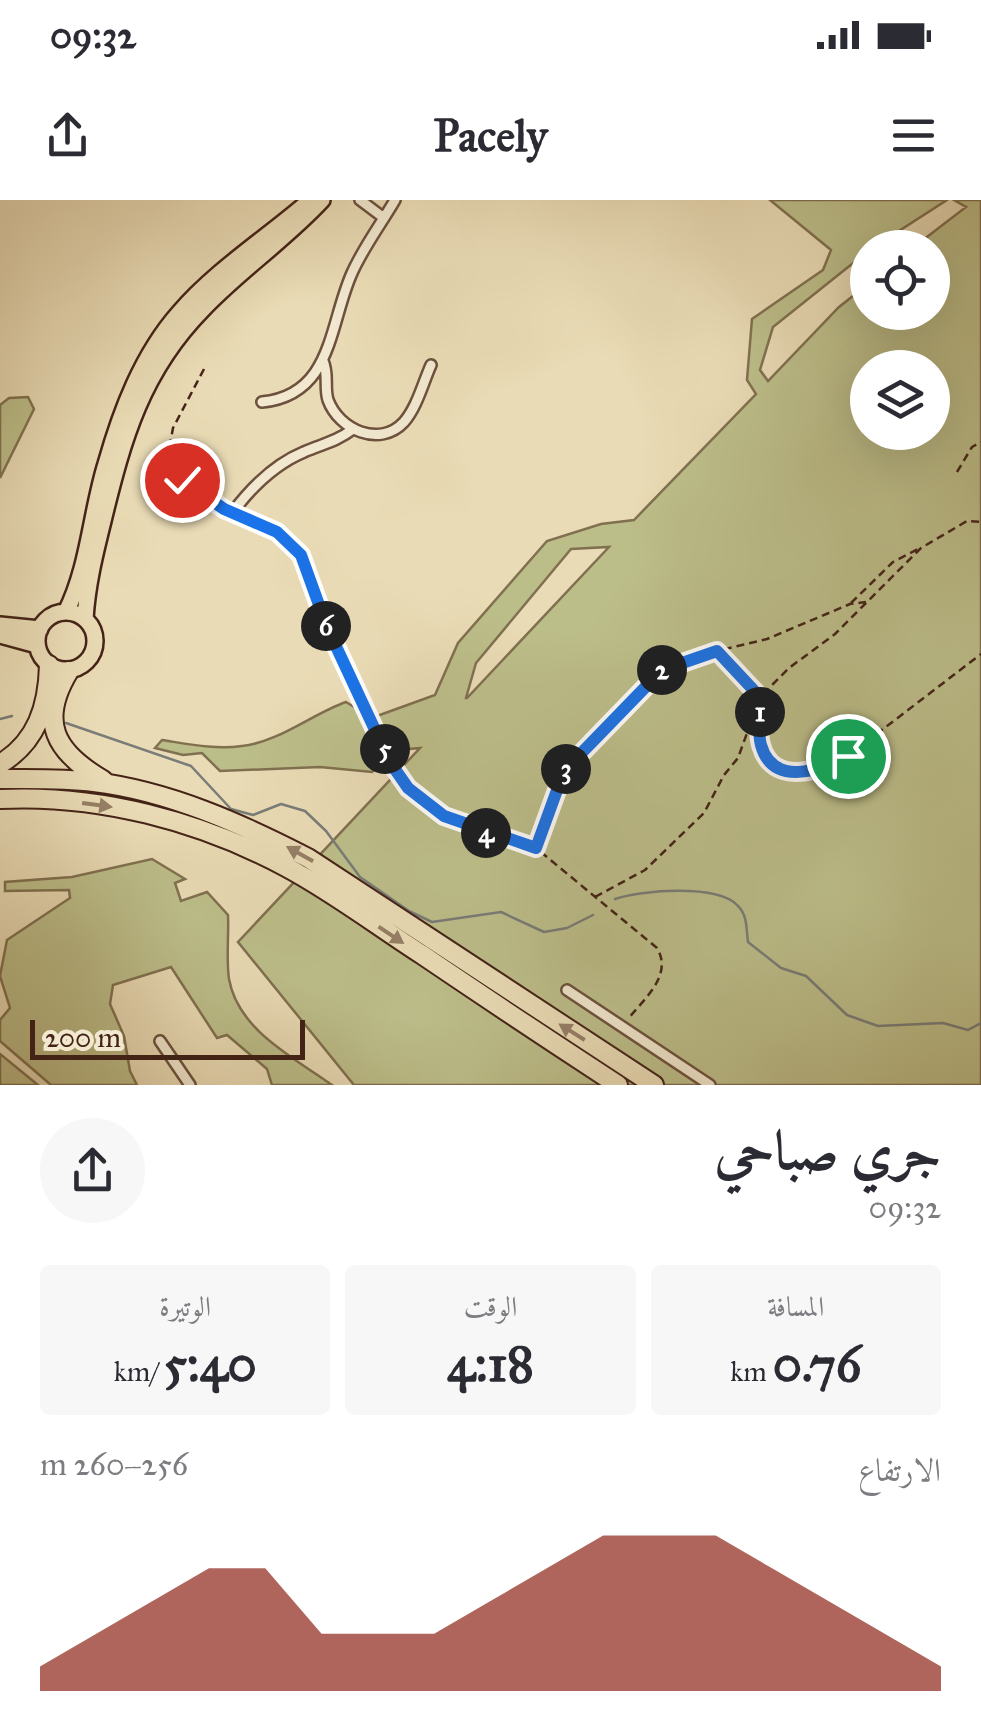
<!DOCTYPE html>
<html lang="ar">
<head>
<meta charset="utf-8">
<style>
	body { margin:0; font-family:"IM FELL Great Primer",Amiri,serif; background:#f7f7f7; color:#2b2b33; direction:rtl; height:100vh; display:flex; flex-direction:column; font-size:38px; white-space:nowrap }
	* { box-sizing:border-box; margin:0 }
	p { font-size:32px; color:#7c7c81 }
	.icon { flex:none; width:55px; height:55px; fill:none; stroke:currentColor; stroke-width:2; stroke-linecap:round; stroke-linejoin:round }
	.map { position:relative; height:885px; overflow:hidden; direction:ltr }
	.sheet { display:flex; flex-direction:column; background:#fff; flex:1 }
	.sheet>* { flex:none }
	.buttons { position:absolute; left:850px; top:30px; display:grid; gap:20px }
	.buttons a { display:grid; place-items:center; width:100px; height:100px; border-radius:50%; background:#fff; box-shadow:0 10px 40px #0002; font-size:50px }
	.scale { position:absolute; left:30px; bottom:25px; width:275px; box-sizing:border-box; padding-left:10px; border:5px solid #442317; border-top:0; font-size:28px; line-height:35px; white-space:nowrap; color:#442317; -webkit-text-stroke:8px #f1e8cf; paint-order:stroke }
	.pin { position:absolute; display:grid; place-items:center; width:85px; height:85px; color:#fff; margin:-42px; border:5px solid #fff; border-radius:50%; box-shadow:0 2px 10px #0007 }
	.km { position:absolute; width:50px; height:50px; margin:-25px; border-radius:50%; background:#222; color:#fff; font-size:28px; line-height:50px; text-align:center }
	.round { display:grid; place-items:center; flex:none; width:105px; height:105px; border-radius:52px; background:#f7f7f7 }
	.summary { display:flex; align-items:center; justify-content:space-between; height:170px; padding:0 40px }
	h1 { font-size:55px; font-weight:800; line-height:75px }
	.metrics { display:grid; grid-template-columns:repeat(3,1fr); gap:15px; height:170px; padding:10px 40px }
	.metrics div { display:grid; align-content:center; border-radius:10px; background:#f7f7f7; text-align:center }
	.metrics b { font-size:50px; font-weight:800 }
	.metrics small { font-size:28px; font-weight:400 }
	.metrics p { font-size:28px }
	.chart { height:280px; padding:20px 40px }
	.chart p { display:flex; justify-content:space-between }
	.chart svg { width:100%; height:180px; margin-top:10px; fill:#8f2418; opacity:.7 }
	.status { display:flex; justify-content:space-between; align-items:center; height:70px; padding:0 50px; background:#fff; direction:ltr }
	.status svg { height:28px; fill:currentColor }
	header { display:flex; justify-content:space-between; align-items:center; height:130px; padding:0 40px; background:#fff; font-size:45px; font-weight:800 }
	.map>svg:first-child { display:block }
</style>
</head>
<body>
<div class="status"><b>09:32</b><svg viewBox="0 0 49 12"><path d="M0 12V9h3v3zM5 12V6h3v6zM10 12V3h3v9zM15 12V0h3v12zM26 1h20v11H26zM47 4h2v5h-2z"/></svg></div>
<header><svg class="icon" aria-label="menu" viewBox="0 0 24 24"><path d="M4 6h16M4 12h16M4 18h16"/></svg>Pacely<svg class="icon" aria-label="share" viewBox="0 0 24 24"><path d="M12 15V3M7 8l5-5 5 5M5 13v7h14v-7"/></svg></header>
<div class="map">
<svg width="981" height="885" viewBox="0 0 981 885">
	<rect width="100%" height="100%" fill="#e9dbb5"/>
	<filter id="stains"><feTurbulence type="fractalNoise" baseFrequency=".002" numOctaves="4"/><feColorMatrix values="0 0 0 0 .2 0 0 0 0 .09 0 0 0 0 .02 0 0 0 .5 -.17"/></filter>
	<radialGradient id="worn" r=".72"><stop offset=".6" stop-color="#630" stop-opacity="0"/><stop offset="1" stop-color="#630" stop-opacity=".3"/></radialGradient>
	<path fill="#bcbe8a" stroke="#807050" stroke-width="2.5" fill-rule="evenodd" d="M770 0H947L874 47 868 48 867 52 773 127 760 170 768 181 839 107 867 85 868 112H932V48L914 47 966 7 954 0H981V885H354L238 742 420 548 397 550 377 516 435 495 458 443 547 341 601 324 634 320 756 194 747 180 752 119 823 70 831 50ZM868 168H932V232H868ZM609 347 467 498H466L476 463 571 349Z
		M28 197 34 209 0 278V205L9 198Z
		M346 502 359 510 379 566 372 572 320 567 220 571 202 553 183 555 155 548 162 540C188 544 216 550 242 546 279 542 312 514 346 502Z
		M152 659 185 679 175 683 181 701 207 692 228 715C229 736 226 759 229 779 238 830 293 857 332 885H272L267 869 227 835 217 838 171 767 113 785 110 804 124 836 130 871 137 885H51L0 841V820L10 808 0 776 7 740 70 698 69 690 5 691V682L72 677Z
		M0 854 38 885H0Z"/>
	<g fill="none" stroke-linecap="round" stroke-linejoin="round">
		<path stroke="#797c78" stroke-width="2.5" d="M0 519 12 516
			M66 523 191 566 231 609 253 615 281 604 305 611 326 631 360 677 409 711 432 722 501 712 544 732 567 728 593 715
			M615 699C641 690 717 684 737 705 748 715 746 729 748 742L781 768 806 776 847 815 878 826 943 823 968 830 981 823"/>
		<defs>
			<path id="minor" d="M360 0 384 18
				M323 161C329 174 324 187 328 200 339 230 380 248 404 222 417 207 423 183 431 165
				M262 202C333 195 329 124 352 73 363 48 381 24 395 0
				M232 313C250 289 275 264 304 252 322 244 336 242 353 229
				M567 790 710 885
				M160 841 190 885"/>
			<path id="trunk" d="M37 441a29 29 0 1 1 58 0a29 29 0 1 1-58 0Z
				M66 412C89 366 91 312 106 264 121 211 142 155 179 113 215 71 265 39 307 3
				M85 419C87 385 95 353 103 321 123 238 142 171 203 109 240 70 285 40 322 0
				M0 425 40 429
				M0 435 37 445"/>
			<path id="motorway" d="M69 471C38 522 55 552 103 580
				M0 564C37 542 48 506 49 465
				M0 579C31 579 63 578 94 582 169 591 242 624 308 658L654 885
				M0 599C98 594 200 621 286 667 333 692 376 725 421 754 486 798 552 842 618 885"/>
		</defs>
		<use href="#minor" stroke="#6d513e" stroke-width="14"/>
		<use href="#trunk" stroke="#442317" stroke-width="20"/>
		<use href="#motorway" stroke="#442317" stroke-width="22"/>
		<path stroke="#442317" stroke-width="2.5" stroke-dasharray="8 5" stroke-linecap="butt" d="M204 169 173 228 167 260 177 276 223 308
			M957 272 972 247 981 242
			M239 316 277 331 301 355 335 445 390 562 408 588 445 616 536 648 657 748C673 775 645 798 628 819
			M851 403 893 362 918 349
			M717 451 758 495
			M760 502 761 545 773 565 793 573 822 569 848 556 981 454
			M536 646 564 571 662 470 717 451 767 439 850 404 866 402
			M595 697 645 670 704 613 724 575 738 558 760 497 789 468 835 434 921 348 967 321 981 322"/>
		<use href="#minor" stroke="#f1e8cf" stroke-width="9"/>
		<use href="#trunk" stroke="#e9dbb5" stroke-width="15"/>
		<use href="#motorway" stroke="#e9dbb5" stroke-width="18"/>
	</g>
	<defs><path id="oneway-solid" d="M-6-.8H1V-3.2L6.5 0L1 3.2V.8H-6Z" transform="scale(2.5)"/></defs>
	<g fill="#967f66">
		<use href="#oneway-solid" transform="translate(97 605) rotate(8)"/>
		<use href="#oneway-solid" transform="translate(300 654) rotate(-151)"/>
		<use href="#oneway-solid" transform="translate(391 735) rotate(34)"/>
		<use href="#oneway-solid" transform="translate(572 832) rotate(-148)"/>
	</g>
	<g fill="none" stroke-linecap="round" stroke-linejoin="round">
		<defs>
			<path id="route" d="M182 280 224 309 277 332 301 355 327 427 390 562 408 588 444 616 536 648 564 571 662 470 717 451 760 497C760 511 757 531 761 545 773 588 821 570 848 556"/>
		</defs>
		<use href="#route" stroke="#fff" stroke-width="20"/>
		<use href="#route" stroke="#1a73e8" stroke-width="12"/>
	</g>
	<rect width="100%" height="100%" filter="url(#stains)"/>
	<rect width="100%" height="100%" fill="url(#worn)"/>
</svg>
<div class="buttons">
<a><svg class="icon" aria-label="locate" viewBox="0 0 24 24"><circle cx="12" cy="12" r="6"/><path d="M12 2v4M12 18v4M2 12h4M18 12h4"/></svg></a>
<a><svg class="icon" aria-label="layers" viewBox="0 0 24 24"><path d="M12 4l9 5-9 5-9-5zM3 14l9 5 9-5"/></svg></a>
</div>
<div class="scale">200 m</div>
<div class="pin" style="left:848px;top:556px;background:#1e9e55"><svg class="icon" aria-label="arrive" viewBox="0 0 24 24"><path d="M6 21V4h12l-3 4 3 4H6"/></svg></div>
<div class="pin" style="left:182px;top:280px;background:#d93025"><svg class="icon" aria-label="check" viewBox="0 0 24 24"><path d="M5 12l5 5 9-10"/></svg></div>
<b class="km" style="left:760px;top:512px">1</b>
<b class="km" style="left:662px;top:470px">2</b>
<b class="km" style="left:566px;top:569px">3</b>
<b class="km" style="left:486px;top:633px">4</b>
<b class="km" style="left:385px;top:549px">5</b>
<b class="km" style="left:326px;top:426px">6</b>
</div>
<section class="sheet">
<div class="summary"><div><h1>جري صباحي</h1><p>09:32</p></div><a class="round"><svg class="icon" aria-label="share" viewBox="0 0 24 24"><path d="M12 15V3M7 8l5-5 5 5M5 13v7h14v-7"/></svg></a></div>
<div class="metrics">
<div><p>المسافة</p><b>0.76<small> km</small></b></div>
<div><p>الوقت</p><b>4:18</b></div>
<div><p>الوتيرة</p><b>5:40<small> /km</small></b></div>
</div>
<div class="chart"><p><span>الارتفاع</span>256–260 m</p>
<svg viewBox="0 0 160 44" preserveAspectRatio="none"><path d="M0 44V38L10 30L20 22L30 14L40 14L50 30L60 30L70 30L80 22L90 14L100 6L110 6L120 6L130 14L140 22L150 30L160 38V44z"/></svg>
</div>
</section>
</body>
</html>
